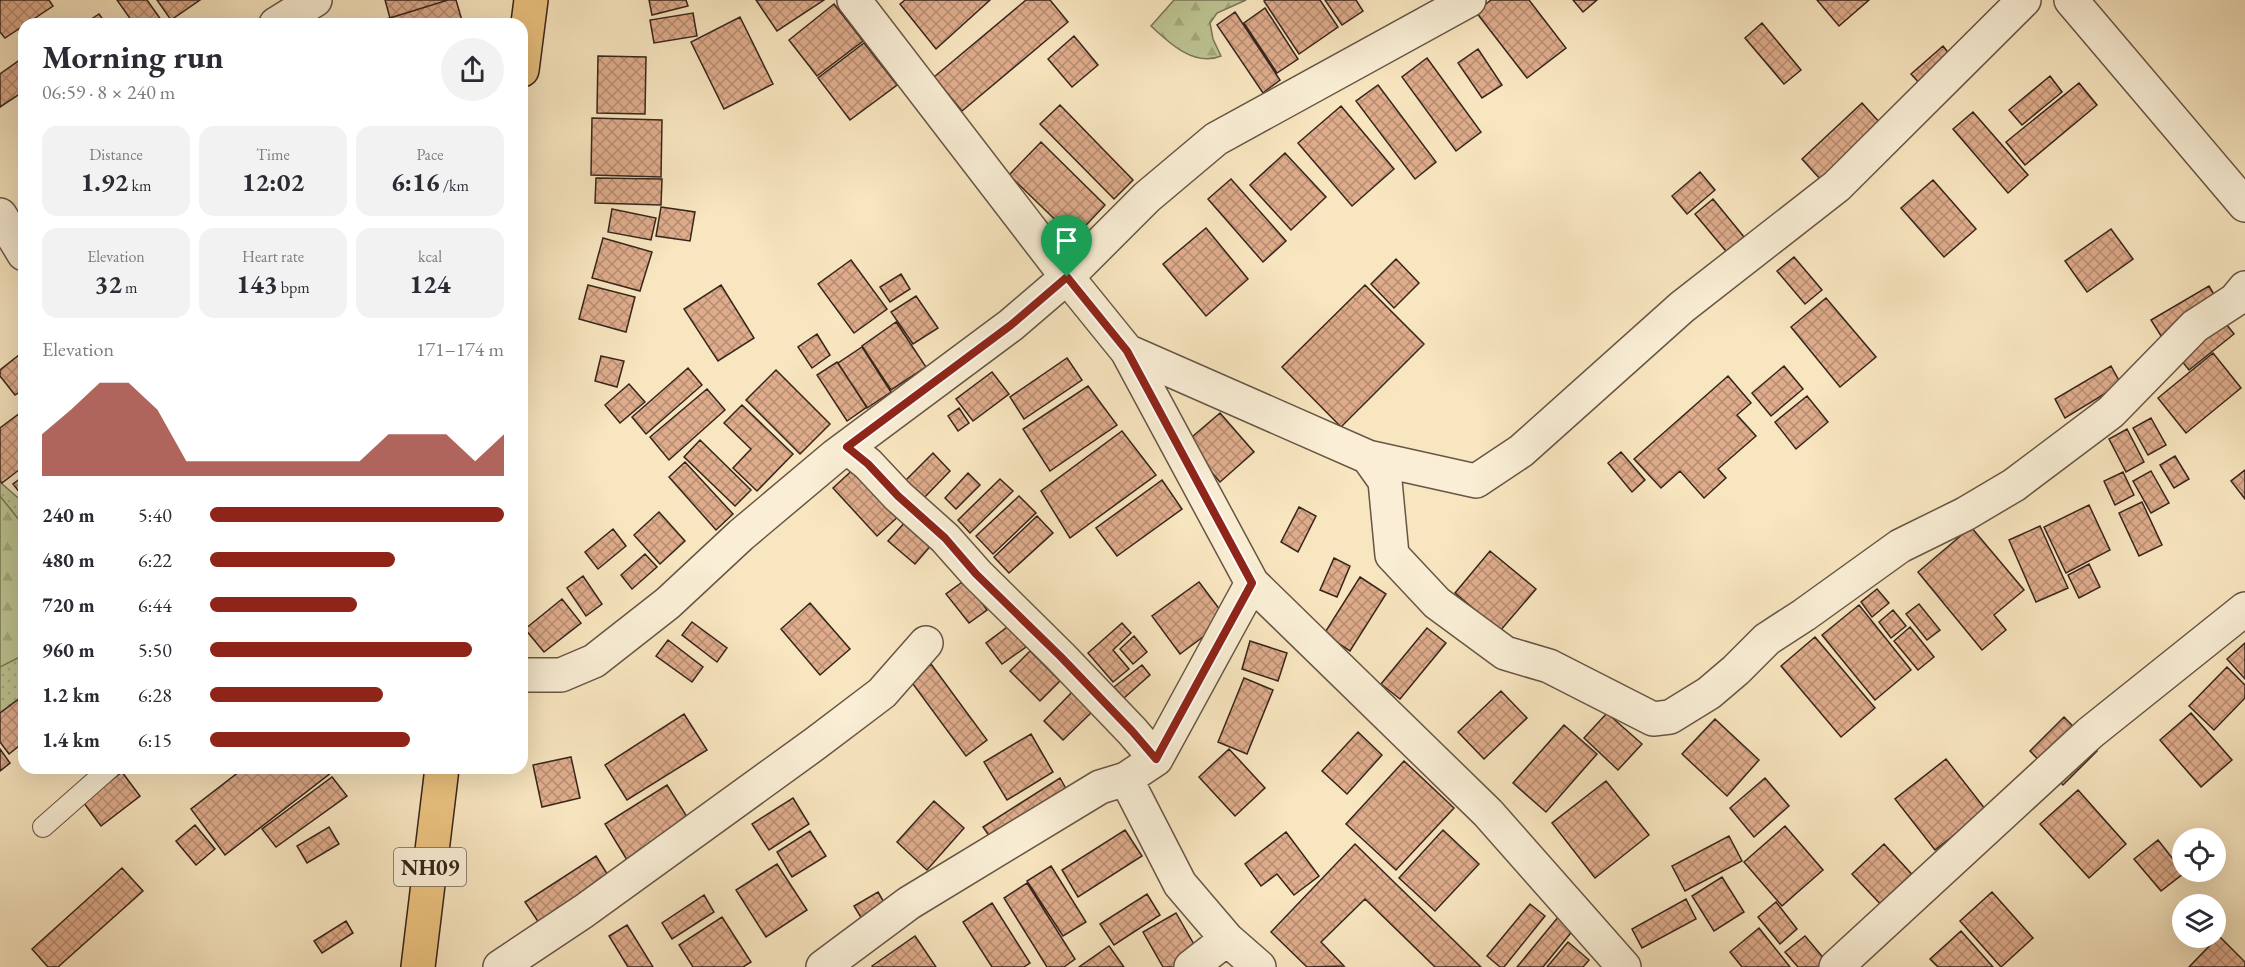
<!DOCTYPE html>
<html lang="en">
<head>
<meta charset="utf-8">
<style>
	body { margin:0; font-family:"EB Garamond",serif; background:#f2f2f3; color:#2b2b33; height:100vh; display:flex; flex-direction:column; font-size:22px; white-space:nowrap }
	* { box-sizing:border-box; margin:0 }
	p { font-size:20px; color:#7c7c81 }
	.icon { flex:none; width:33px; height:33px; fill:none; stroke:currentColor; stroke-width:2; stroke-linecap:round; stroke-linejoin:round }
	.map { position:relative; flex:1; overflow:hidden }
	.drawer { position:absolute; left:18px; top:18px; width:510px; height:756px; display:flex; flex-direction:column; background:#fff; border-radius:18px; box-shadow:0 6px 24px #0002 }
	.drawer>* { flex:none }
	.tools { position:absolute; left:2172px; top:828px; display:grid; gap:12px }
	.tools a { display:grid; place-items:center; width:54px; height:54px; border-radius:50%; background:#fff; box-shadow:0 6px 24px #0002; font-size:30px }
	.pin { position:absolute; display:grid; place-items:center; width:51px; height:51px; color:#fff; margin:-62px -26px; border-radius:50% 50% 50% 0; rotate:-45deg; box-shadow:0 0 6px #0007 }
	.pin .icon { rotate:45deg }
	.round { display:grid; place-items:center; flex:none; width:63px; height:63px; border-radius:32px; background:#f2f2f3 }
	.summary { display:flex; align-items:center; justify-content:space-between; height:102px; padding:0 24px }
	h1 { font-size:33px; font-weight:700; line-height:45px }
	.figures { display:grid; grid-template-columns:repeat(3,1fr); gap:9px; height:102px; padding:6px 24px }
	.figures div { display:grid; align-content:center; border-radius:15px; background:#f2f2f3; text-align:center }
	.figures b { font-size:26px; font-weight:700 }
	.figures small { font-size:16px; font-weight:400 }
	.figures p { font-size:16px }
	.chart { height:168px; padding:12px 24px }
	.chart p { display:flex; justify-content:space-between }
	.chart svg { width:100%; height:108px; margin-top:6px; fill:#8f2418; opacity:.7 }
	ul { padding:0 24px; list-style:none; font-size:20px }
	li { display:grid; grid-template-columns:96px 72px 1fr; align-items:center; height:45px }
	li i { height:15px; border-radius:8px; background:#8f2418 }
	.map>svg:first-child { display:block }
</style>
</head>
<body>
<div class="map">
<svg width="2245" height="967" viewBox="0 0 2245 967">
	<defs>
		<pattern id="grass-dots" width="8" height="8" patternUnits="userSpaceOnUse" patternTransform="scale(1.5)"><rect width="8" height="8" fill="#bdc592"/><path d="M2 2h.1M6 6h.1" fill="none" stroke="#a3a97d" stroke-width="1.8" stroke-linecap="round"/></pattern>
		<pattern id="forest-firs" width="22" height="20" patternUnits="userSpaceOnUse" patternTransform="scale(1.5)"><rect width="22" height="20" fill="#bdc592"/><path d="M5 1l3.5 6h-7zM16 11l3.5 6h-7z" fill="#a3a97d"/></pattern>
		<pattern id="building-cross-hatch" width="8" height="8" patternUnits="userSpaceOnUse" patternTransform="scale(1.5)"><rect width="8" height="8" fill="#dfac8c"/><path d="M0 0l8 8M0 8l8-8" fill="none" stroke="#b68c72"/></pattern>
	</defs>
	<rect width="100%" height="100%" fill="#f8e6c0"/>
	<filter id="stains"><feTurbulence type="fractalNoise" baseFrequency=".00333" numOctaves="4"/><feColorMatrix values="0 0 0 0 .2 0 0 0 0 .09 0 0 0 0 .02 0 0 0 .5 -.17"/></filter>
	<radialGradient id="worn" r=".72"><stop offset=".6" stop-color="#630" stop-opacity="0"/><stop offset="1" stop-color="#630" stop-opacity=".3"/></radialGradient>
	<path fill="url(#grass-dots)" stroke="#7a7557" stroke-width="1.5" d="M0 482 24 503V709L0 719Z"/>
	<path fill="url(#forest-firs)" stroke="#7a7557" stroke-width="1.5" d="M1174 0H1246L1217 13 1210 23 1213 39 1221 56C1195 67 1170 44 1151 26Z
		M0 496 24 526V601L20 607 24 624V655L0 667Z"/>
	<path fill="url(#building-cross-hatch)" stroke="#37251c" stroke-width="1.5" d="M0 0H49L53 6 5 38 0 32Z
		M117 0H147L164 24H134Z
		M157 0H200L171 20Z
		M385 0H448L390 18Z
		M448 0H456L463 24H381L380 21Z
		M649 0H686L688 6 652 15Z
		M756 0H824L777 31Z
		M905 0H990L936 49 900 4Z
		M1026 0H1050L1068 22 962 111 934 77Z
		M1266 0H1320L1338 27 1299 54 1264 1Z
		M1325 0H1356L1363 11 1342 25Z
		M1491 0H1529L1566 48 1527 78 1476 12Z
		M1573 0H1597L1583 12Z
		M1817 0H1869L1839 26Z
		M834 4 863 41 817 76 789 40Z
		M1265 8 1298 59 1277 73 1244 23Z
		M1235 12 1280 80 1263 93 1217 25Z
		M693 13 697 36 654 43 650 20Z
		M99 14 106 24H84Z
		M740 17 773 84 724 109 691 42Z
		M1762 23 1801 70 1784 84 1745 38Z
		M1074 36 1098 65 1072 87 1048 59Z
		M864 43 897 85 850 120 818 78Z
		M1943 46 1954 60 1923 87 1911 74Z
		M1478 49 1502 85 1482 98 1458 63Z
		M598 56 646 57 645 114 597 113Z
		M24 57V91L0 107V74Z
		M1427 58 1481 132 1456 151 1402 77Z
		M2050 76 2062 92 2022 125 2009 110Z
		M2079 83 2097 105 2025 165 2006 142Z
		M1378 85 1436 162 1415 179 1356 101Z
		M1862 103 1881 124 1820 179 1802 159Z
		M1060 105 1133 180 1114 199 1040 124Z
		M1341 106 1394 169 1352 206 1298 143Z
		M1973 112 2028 175 2008 193 1953 129Z
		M592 118 662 120 661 177 591 175Z
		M1041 142 1105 205 1074 238 1009 175Z
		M1285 153 1326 197 1291 230 1250 185Z
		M1700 172 1715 190 1687 214 1672 196Z
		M596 178 662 179 661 205 595 203Z
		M1231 179 1286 241 1263 262 1208 199Z
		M1933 180 1976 229 1944 257 1901 208Z
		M1713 199 1753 248 1735 262 1695 214Z
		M661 207 695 212 690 241 656 236Z
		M612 209 656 218 651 240 608 232Z
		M1206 228 1248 279 1206 316 1163 264Z
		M2111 229 2133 259 2087 292 2065 261Z
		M603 238 652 252 640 291 592 278Z
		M1794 257 1822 290 1805 304 1777 271Z
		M1396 259 1419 283 1394 308 1371 284Z
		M851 260 887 309 854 333 818 284Z
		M901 274 910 289 890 302 880 287Z
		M588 285 635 297 626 332 579 319Z
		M721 285 754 338 718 361 684 309Z
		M1365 285 1424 344 1341 427 1282 367Z
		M2209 286 2220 305 2163 339 2151 320Z
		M916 296 938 328 913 344 891 312Z
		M1826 298 1876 357 1840 387 1791 327Z
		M2218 314 2234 334 2189 370 2174 351Z
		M896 322 926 367 891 390 862 346Z
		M817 334 830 355 812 368 798 347Z
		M862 347 891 392 867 408 838 363Z
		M24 351V389L15 395 0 376V370Z
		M2213 353 2241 388 2186 433 2158 398Z
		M601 356 624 361 617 387 595 381Z
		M1067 358 1082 380 1024 419 1010 397Z
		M837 362 867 407 847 421 817 375Z
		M1784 366 1803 389 1771 416 1752 393Z
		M2111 366 2121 384 2065 418 2055 399Z
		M688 368 702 385 646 434 632 417Z
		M776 370 830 424 800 454 746 400Z
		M992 372 1009 394 973 421 956 399Z
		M1728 376 1751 403 1737 415 1756 436 1718 469 1726 478 1704 498 1680 471 1661 488 1634 459Z
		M629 384 645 402 620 423 605 405Z
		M1088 386 1117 425 1050 471 1023 429Z
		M707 389 725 410 669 460 650 437Z
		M1807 396 1828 422 1796 449 1775 422Z
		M742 405 793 454 757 491 733 468 751 449 724 423Z
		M959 408 969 423 958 431 948 416Z
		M24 410V466L2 483 0 481V428Z
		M1220 413 1254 452 1220 482 1186 442Z
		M2151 418 2166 445 2148 455 2133 428Z
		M2127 429 2144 462 2126 472 2109 439Z
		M1122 431 1156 475 1070 538 1041 491Z
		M700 440 751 490 735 506 684 457Z
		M1621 452 1645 480 1632 492 1608 463Z
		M933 453 950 471 921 501 903 483Z
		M2175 456 2189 479 2174 488 2160 465Z
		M685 462 733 514 716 530 669 477Z
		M858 465 902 513 877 536 833 488Z
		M2245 470V499L2231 481Z
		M2151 471 2169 503 2151 513 2133 481Z
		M2123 472 2134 495 2115 505 2104 481Z
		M968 473 980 485 956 509 945 498Z
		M24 476V498L13 484Z
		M1000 479 1013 491 970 533 958 520Z
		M1162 480 1182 509 1117 556 1096 528Z
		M1019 496 1036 513 993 554 976 536Z
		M2142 502 2162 545 2139 556 2119 513Z
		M2089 505 2110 550 2066 573 2044 527Z
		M1299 507 1316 516 1298 552 1281 542Z
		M659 512 685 541 660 564 634 535Z
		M1037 516 1053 533 1009 573 994 557Z
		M907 520 933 543 915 564 888 541Z
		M2040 526 2068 588 2036 602 2009 540Z
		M1971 527 2024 590 1994 615 2006 630 1982 650 1918 572Z
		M613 529 626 546 598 569 585 552Z
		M1490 551 1536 589 1500 631 1455 593Z
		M645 554 657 567 632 589 621 575Z
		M1334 558 1350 566 1337 597 1320 590Z
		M2089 564 2100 587 2079 598 2068 575Z
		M583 576 602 604 586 616 567 588Z
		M1360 577 1386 594 1350 651 1324 634Z
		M965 580 987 610 969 623 946 594Z
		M1199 582 1227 619 1180 654 1152 616Z
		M1877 589 1889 603 1872 617 1861 602Z
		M562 599 581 623 544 652 525 629Z
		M810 603 850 649 820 675 781 629Z
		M1919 604 1940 630 1927 640 1906 614Z
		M1859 605 1911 670 1875 700 1822 635Z
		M1893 610 1906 626 1891 638 1879 622Z
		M692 622 727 648 717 662 682 635Z
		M1122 623 1131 633 1113 650 1129 669 1113 682 1088 653Z
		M1010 625 1026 647 1002 664 986 643Z
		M1910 627 1934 657 1918 670 1894 641Z
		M1427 628 1446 643 1400 699 1381 684Z
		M1134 636 1147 652 1133 664 1120 649Z
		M1815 637 1875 708 1841 737 1781 666Z
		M668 640 703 667 692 682 656 656Z
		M1250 641 1287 653 1278 681 1242 669Z
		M2245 643V679L2227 659Z
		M1030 651 1060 681 1040 701 1010 671Z
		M931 664 987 740 966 756 910 680Z
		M1142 665 1150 675 1124 698 1114 687Z
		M2227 667 2245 685V698L2214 730 2189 706Z
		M1244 678 1273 690 1247 754 1218 742Z
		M1074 690 1094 710 1063 740 1044 721Z
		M1501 691 1527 718 1484 759 1458 732Z
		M24 695V742L9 754 0 742V713Z
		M1607 713 1642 744 1618 770 1584 738Z
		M2191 713 2232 760 2201 787 2160 740Z
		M684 714 707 750 627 800 605 765Z
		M2064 717 2097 751 2063 785 2030 751Z
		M1715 719 1759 760 1727 796 1682 754Z
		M1564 725 1597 754 1546 812 1513 783Z
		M1358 732 1382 755 1347 794 1322 771Z
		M1031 734 1053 772 1007 800 984 762Z
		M0 749 10 763 0 771Z
		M1229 749 1265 788 1235 816 1199 777Z
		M571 757 580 798 542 807 533 765Z
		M1946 759 1986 810 1935 850 1895 799Z
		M1404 761 1454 808 1396 870 1346 824Z
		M244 768H329L332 772 225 855 191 809Z
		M122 772 140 796 101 826 83 802Z
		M332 777 347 796 276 847 262 829Z
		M1060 778 1069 794 992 840 983 827Z
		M1765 778 1789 806 1754 837 1730 808Z
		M1606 781 1649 835 1595 878 1552 823Z
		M667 785 689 820 627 860 605 824Z
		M2078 790 2126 844 2089 878 2040 824Z
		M793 798 809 824 769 850 752 824Z
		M934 801 964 828 927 870 897 842Z
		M195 825 215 849 196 865 176 841Z
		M1785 826 1823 870 1782 906 1744 862Z
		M329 827 339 844 307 863 297 846Z
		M1125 830 1142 856 1078 897 1062 870Z
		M1443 830 1479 864 1435 911 1399 878Z
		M810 831 826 856 792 877 777 852Z
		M1286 832 1319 876 1294 895 1277 874 1261 886 1245 864Z
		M1729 836 1742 861 1685 891 1672 866Z
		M2158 840 2184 873 2161 891 2134 859Z
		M1355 844 1481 967H1435L1365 899 1321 942 1344 966 1307 967 1271 932Z
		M1884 844 1919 882 1887 911 1852 874Z
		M596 856 611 880 541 926 525 902Z
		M777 864 807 910 766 937 736 890Z
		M1051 866 1086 922 1063 936 1027 881Z
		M122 868 143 891 58 967H48L32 949Z
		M1722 877 1744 912 1714 931 1692 896Z
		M1027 883 1075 959 1064 967H1047L1004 898Z
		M878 892 889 911 865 924 854 906Z
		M1992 892 2033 938 2001 967 1960 921Z
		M1147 894 1160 915 1114 945 1100 924Z
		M704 895 714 912 672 939 662 923Z
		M1686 899 1696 919 1642 948 1632 929Z
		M1776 902 1797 929 1780 944 1758 917Z
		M992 903 1030 963 1024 967H992L963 922Z
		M1530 904 1545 916 1504 967H1500L1487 956Z
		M1176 913 1199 953 1174 967H1163L1143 932Z
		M1559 916 1574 929 1543 967H1517Z
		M722 917 751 962 743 967H693L679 945Z
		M346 921 353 933 322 953 314 941Z
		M627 925 653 967H628L609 936Z
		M1759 928 1790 967H1742L1730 952Z
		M1961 931 1993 967H1938L1930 959Z
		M915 936 936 967H873L872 966Z
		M1805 936 1831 967H1798L1785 952Z
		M2219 936 2245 962V967H2189Z
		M1568 942 1589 960 1583 967H1547Z
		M1109 946 1124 967H1079Z"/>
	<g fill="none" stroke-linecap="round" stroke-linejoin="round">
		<defs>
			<path id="service" d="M43 827 110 768"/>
			<path id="minor" d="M854 0 1067 277 1127 351 1252 583 1488 813 1624 967
				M2071 0 2245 205
				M276 24 315 0
				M0 215 24 254
				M1127 351 1368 457 1476 481 1521 451 1682 307 1837 186 2024 0
				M847 447 868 464 898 496 945 538 977 574 1060 656 1132 731 1156 759
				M1368 457 1385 481 1392 555 1437 603 1505 653 1549 666 1653 719 1670 717 1709 693 1736 670 1767 639 1804 615 1900 546 1965 514 2014 485 2111 412 2195 326 2235 300 2245 288
				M522 675H561L594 661 668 603 741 535 835 456 1011 325 1067 277 1147 197 1216 139 1469 0
				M1126 779 1180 884 1227 939 1259 967
				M500 967 584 911 816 743 882 693 926 643
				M823 967 909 903 1100 787 1126 779 1156 759 1252 583
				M1191 967 1227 939
				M1836 967 2090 733 2245 609"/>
			<path id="primary" d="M522 70 531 0
				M418 967 442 768"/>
		</defs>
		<use href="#service" stroke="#675545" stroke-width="22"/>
		<use href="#minor" stroke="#675545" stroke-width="36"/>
		<use href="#primary" stroke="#37251c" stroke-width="36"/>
		<use href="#service" stroke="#faefd6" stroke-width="20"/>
		<use href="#minor" stroke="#faefd6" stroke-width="33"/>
		<use href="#primary" stroke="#ecc380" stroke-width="33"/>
	</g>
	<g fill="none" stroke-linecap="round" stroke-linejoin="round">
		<defs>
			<path id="route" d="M1067 277 1127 351 1252 583 1156 759 1132 731 1060 656 976 574 945 538 898 496 868 464 847 447 1011 325Z"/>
		</defs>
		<use href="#route" stroke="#fff" stroke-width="12"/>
		<use href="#route" stroke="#8f2418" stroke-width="8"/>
	</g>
	<g text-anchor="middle" stroke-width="4.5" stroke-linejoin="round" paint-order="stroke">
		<rect fill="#faefd6" stroke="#726254" stroke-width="1.5" x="394" y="848" width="72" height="38" rx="4.5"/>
		<g font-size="22" font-weight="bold" fill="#37251c">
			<text x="430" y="875">NH09</text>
		</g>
	</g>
	<rect width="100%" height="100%" filter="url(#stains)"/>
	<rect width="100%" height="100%" fill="url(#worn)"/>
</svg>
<div class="tools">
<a><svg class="icon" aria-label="locate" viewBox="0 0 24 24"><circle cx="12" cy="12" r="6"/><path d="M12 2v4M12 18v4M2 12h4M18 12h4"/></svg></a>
<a><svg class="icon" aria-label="layers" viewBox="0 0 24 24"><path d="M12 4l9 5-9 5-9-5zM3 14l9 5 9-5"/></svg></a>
</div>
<div class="pin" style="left:1067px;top:277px;background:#1e9e55"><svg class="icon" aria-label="arrive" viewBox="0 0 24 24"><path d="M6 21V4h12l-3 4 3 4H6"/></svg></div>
<section class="drawer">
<div class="summary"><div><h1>Morning run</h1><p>06:59 · 8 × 240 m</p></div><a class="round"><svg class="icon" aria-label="share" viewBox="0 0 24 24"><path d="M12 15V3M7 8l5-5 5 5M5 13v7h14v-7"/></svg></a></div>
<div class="figures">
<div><p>Distance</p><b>1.92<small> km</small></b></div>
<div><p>Time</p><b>12:02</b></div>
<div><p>Pace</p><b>6:16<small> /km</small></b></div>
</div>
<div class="figures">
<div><p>Elevation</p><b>32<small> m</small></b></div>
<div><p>Heart rate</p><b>143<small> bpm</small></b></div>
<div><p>kcal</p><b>124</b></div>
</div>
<div class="chart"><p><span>Elevation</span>171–174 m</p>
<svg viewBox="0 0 160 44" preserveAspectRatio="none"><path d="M0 44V27L10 17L20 6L30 6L40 17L50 38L60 38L70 38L80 38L90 38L100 38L110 38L120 27L130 27L140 27L150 38L160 27V44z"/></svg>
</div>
<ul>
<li><b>240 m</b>5:40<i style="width:100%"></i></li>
<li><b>480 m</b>6:22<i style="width:63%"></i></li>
<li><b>720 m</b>6:44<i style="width:50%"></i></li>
<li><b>960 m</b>5:50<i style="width:89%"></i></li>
<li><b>1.2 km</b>6:28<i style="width:59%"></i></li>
<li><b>1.4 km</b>6:15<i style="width:68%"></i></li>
</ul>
</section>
</div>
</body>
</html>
